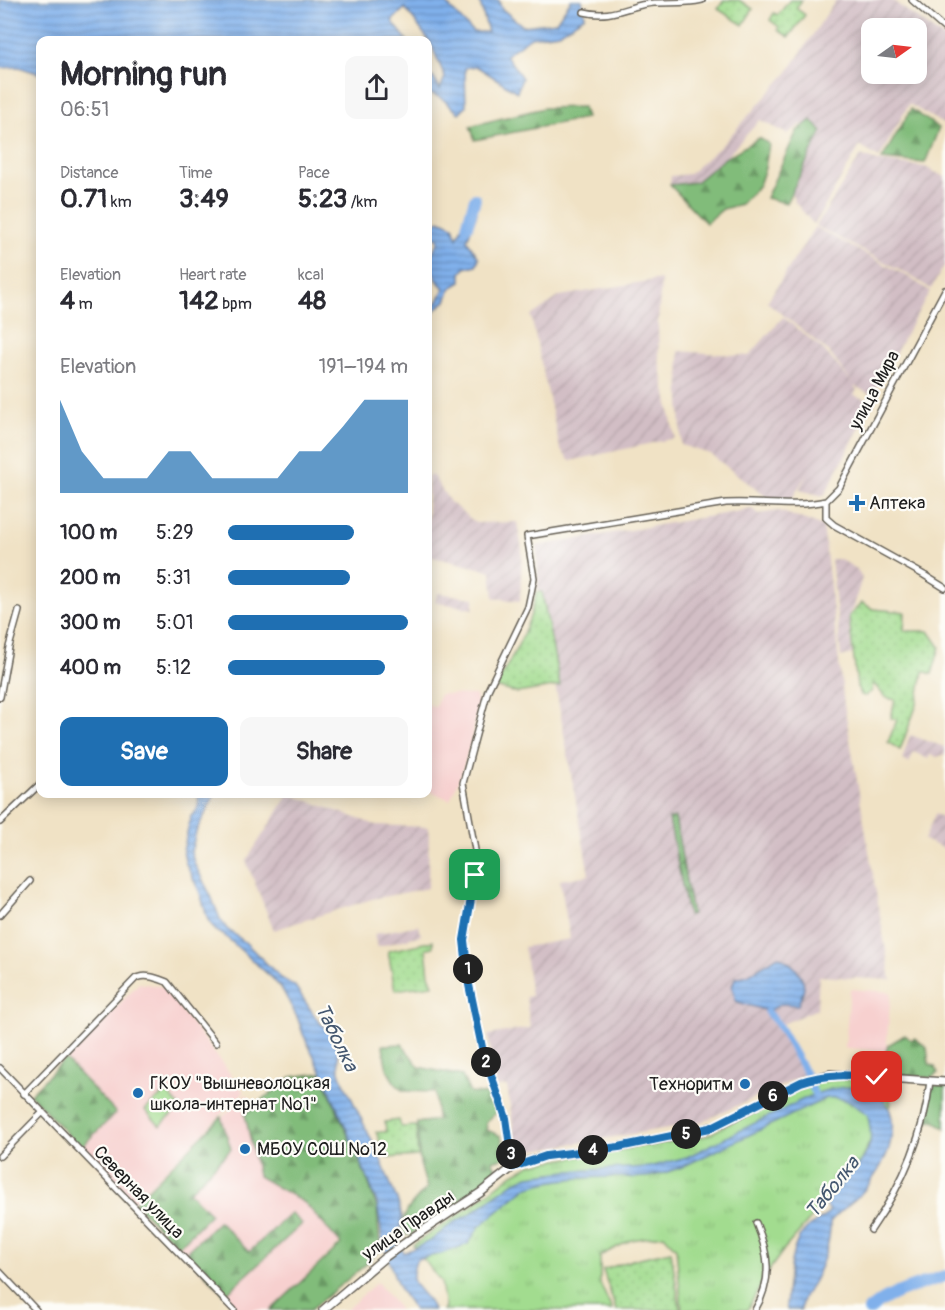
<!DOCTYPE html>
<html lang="en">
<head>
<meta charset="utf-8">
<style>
	body { margin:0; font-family:Pangolin,sans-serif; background:#f7f7f7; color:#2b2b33; height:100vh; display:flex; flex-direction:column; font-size:22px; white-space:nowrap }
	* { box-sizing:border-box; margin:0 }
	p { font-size:20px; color:#7c7c81 }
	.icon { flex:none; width:33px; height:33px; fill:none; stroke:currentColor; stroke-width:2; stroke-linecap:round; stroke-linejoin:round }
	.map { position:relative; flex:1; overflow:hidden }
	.side { position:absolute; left:36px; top:36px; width:396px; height:762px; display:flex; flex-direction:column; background:#fff; border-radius:12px; box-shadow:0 3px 15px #0003 }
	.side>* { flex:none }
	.needle { width:39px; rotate:76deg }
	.buttons { position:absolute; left:861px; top:18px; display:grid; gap:12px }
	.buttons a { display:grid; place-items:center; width:66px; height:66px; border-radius:12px; background:#fff; box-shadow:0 3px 15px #0003; font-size:30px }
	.pin { position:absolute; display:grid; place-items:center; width:51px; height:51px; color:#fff; margin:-26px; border-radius:12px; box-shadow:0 3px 9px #0006 }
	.km { position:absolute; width:30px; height:30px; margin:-15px; border-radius:50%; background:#222; color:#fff; font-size:16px; line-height:30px; text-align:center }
	.round { display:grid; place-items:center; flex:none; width:63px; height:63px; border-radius:12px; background:#f7f7f7 }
	.overview { display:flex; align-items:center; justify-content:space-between; height:102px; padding:0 24px }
	h1 { font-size:33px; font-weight:700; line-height:45px }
	.metrics { display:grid; grid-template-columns:repeat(3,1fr); gap:9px; height:102px; padding:6px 24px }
	.metrics div { display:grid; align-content:center }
	.metrics b { font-size:26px; font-weight:700 }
	.metrics small { font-size:16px; font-weight:400 }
	.metrics p { font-size:16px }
	.chart { height:168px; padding:12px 24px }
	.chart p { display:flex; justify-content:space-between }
	.chart svg { width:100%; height:108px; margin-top:6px; fill:#1f6fb2; opacity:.7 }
	.action { display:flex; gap:12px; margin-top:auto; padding:12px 24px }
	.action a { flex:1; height:69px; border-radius:12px; background:#1f6fb2; color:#fff; font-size:24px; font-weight:700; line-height:69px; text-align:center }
	.action a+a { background:#f7f7f7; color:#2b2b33 }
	ul { padding:0 24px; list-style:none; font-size:20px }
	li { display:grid; grid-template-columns:96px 72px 1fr; align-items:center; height:45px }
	li i { height:15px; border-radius:8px; background:#1f6fb2 }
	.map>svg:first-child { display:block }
</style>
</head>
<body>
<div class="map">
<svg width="945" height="1310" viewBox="0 0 945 1310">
	<defs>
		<pattern id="industrial-furrows" width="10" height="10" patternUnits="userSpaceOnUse" patternTransform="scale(1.5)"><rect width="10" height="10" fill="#d2bec5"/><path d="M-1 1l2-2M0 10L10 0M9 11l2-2" fill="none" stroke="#b4a3a9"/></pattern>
		<pattern id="grass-dots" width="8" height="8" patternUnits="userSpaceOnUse" patternTransform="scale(1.5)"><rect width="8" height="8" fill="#a2dc8f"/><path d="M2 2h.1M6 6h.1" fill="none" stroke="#8bbc7b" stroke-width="1.8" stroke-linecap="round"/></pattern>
		<pattern id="forest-firs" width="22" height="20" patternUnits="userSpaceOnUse" patternTransform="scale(1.5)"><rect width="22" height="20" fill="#81bc7a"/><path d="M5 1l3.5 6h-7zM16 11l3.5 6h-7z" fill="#699863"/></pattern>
		<pattern id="park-tufts" width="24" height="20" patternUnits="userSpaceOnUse" patternTransform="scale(1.5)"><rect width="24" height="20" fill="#a2dc8f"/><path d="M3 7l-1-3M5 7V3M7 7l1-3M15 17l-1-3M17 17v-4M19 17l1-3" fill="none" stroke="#8bbc7b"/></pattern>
		<pattern id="water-rules" width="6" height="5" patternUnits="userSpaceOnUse" patternTransform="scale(1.5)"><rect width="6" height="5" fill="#80b0eb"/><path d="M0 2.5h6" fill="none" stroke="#688ebe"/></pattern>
	</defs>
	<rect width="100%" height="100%" fill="#fdfcf7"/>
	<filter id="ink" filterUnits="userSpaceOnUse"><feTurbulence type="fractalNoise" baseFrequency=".0167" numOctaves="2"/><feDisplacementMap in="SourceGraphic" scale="12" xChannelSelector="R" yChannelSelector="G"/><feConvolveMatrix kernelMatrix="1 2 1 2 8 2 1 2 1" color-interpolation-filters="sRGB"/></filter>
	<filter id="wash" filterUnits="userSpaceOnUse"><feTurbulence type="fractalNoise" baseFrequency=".008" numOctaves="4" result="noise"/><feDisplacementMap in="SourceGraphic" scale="24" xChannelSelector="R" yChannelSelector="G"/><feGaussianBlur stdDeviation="1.35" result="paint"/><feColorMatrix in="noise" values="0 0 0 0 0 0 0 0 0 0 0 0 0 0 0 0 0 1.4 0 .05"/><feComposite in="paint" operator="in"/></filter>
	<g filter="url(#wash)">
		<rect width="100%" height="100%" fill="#f0e2c5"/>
		<path fill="#f7d0cf" d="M440 694 476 695 478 704 470 745 461 775 450 800 428 790V704L435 707Z
			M139 983 164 987 244 1092 133 1202 32 1095Z
			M850 989 891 992 886 1051 845 1048Z
			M246 1094 366 1217 271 1310H238L134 1204Z
			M377 1282 400 1310H346Z"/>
		<path fill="url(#industrial-furrows)" fill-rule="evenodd" d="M836 0H892L945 39V125L909 104 879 158 860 146 814 225 795 202 790 190 818 140 802 124 787 134 760 120 725 158 696 182 670 185 671 176 689 174 721 146 788 72ZM872 28H916V74H872Z
			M861 155 880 162 925 167 945 177V264L931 289 909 275 816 226Z
			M815 227 907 276 930 291 872 395 854 386 857 390 854 395 873 402 824 496 799 490 808 472 791 500 768 498 710 454 681 445 679 351 749 356 783 317 824 350 853 384 828 351 767 302Z
			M661 279 658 324 659 359 675 438 570 461 560 449 531 316 560 296Z
			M428 475 433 476 450 502 476 523 517 522 522 549 520 601 494 598 491 571 428 556Z
			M752 509 758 514 779 511 823 526 844 704 891 980 819 976 817 1009 776 1027 803 1075 779 1087 699 1123 517 1153 507 1086 497 1087 488 1035 530 1028 526 997 531 996 524 947 570 939 560 880 589 875 538 588 537 546Z
			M831 559H840L857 569 862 578 853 607 848 616 852 654 841 657Z
			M438 593 474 598V609L435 602Z
			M910 735 945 747V754L937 757 930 755 928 759 914 752 909 763 902 760Z
			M289 794 376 825 429 827 428 888 372 899 274 930 246 861Z
			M935 814 945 818V849L924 840Z
			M419 925 421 935 377 947 374 934Z"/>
		<path fill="url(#grass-dots)" stroke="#5f7c56" stroke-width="1.5" d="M724 0H739L753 9 743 25 718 9Z
			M790 0H802L796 8 805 15 789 37 778 30 779 27 770 20 774 13 778 15Z
			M536 592H542L560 686 517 693 495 687C511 660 532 624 536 592Z
			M862 603 873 609 905 612 904 631H929L940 647 932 674 923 671 917 704 900 750 888 742 897 720 891 718 895 700 885 697 873 683 872 691 865 696 861 695 857 686 849 616Z
			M433 941V947L426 949 429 975 433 985 395 990 388 951Z
			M399 1120 401 1127 416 1126 418 1156 386 1158 376 1132H386L385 1122Z
			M671 1251 680 1310H616L603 1270 635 1259Z"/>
		<path fill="url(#forest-firs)" stroke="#4e6c4b" stroke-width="1.5" d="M583 107 586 118 475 140 470 126 544 108Z
			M911 109 939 128 925 163 882 159Z
			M811 120 822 131 786 203 766 198 797 131Z
			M759 138 769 144 765 168 759 185 741 204 723 209 706 223 670 185 696 182 725 158Z
			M675 818 692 914 688 915 669 819Z
			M905 1035 911 1040 915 1038 927 1048 929 1064 935 1067 938 1073 931 1078 893 1074 884 1071 882 1065 888 1045Z
			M402 1044 419 1067 462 1076 470 1093 485 1094 493 1098 497 1112 486 1122 487 1130 501 1136 506 1157 492 1161 499 1174 410 1235H405C397 1215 415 1201 427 1188L420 1164 417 1123 437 1120 435 1092 403 1091C387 1077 385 1065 383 1045Z
			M65 1059 116 1113 80 1148 30 1094Z
			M321 1073 369 1184 377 1209 380 1249 364 1266 310 1310H271L341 1244 305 1203 258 1176 245 1114 291 1077Z
			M932 1085 945 1086V1128L936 1122 926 1120Z
			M221 1117 231 1149 189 1192 211 1214 178 1247 134 1203Z
			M291 1213 302 1224 225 1295 185 1253 219 1221 249 1252Z"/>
		<path fill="url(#park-tufts)" stroke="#5f7c56" stroke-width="1.5" d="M848 1079 870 1080 889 1092 891 1105 874 1133 860 1162 785 1248 772 1266 747 1310H682L676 1248 664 1235 631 1240 600 1256V1283L612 1310H443L445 1307 441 1282 413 1245 470 1207 513 1174 532 1164 706 1136 788 1093 819 1081Z"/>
		<path fill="#a2dc8f" stroke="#5f7c56" stroke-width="1.5" d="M166 1091 180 1107 160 1126 145 1110Z"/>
		<path fill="url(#water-rules)" stroke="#4e6684" stroke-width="1.5" d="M0 0H443L473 32H488L479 0H499L501 8 523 26 556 22 571 0H582L585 16 559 33 531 37 506 55 522 78 517 92 476 66 465 68 466 106 459 113C445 103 446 98 428 93V77H433L440 89 445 77 430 42 405 8 392 21 407 40H40V74L19 67 0 68Z
			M469 210 477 213 467 240 479 258 476 265 465 268 461 273V282L451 288 446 301 428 316V310L438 301 444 288C431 276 426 257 438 243V238L434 237 428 241V229L440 220 453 226 457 238Z
			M198 794H215L196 832 191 852 195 865 211 896 220 919 227 929 245 942 281 978 295 986 318 1021 332 1034 338 1049 339 1072 380 1158 398 1202 402 1217 399 1239 403 1253 430 1241 453 1223 470 1214 513 1183 529 1176 567 1171 649 1167 687 1157C719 1141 750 1125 782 1110 798 1102 815 1092 833 1089 870 1081 899 1098 891 1139 889 1154 878 1172 869 1184 858 1200 842 1208 830 1222 831 1242 823 1263 814 1281 808 1292 801 1296 801 1310H787L786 1306C788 1285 789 1245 805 1230 814 1221 822 1222 830 1210L826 1206C837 1183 863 1169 870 1143 872 1135 869 1123 868 1115 855 1105 844 1096 827 1098L682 1167C670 1171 658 1176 646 1177 637 1178 628 1177 618 1177 589 1177 554 1178 526 1188L479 1227 468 1244 441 1254 417 1259C404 1290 425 1286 433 1310H414L399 1288 390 1264 383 1243 377 1203 370 1184 325 1079 303 1034 298 1019 283 991 273 979 225 936 215 930 208 920 200 893 186 864 183 851 191 816C200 810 199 803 198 794Z
			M778 956C789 961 803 972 804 986 804 992 800 999 798 1005L781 1004 767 1012C757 1006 746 1006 736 1001L732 987 735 978 748 975Z"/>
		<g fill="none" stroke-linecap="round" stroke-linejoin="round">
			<path stroke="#80b0eb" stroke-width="7" d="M767 1012 778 1024 807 1075
				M811 1085 815 1095"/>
			<path stroke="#80b0eb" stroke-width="12" d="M467 226 475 199
				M869 1310C891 1292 919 1285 945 1276"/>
		</g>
	</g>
	<g filter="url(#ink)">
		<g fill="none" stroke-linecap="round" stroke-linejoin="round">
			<defs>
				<path id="minor" d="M912 0 945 29
					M584 12C614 19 627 5 654 3 670 2 686 4 702 0
					M826 501 839 488 945 290
					M826 501V518L834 525 924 575 945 588
					M0 697 9 647 19 611
					M0 822 40 784
					M0 915 30 881
					M0 1068 234 1310
					M24 1094 136 978C147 974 156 978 167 982L216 1043
					M0 1156 42 1113
					M513 1167 506 1118 483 1052 469 985 464 940 475 875V850L463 783 488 690 528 607 534 578 527 536 726 503C759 501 793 508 826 501
					M871 1230C903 1184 924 1136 930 1081
					M0 1272 36 1310
					M755 1310C773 1279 769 1254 756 1223"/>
				<path id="tertiary" d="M323 1310 384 1258 413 1237 480 1193 513 1167 525 1162 546 1156 619 1147 700 1131 722 1123 801 1082 830 1074 945 1082"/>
			</defs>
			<use href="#minor" stroke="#666157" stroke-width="8"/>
			<use href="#tertiary" stroke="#666157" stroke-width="10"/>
			<use href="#minor" stroke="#fff" stroke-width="5"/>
			<use href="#tertiary" stroke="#fff" stroke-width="7"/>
		</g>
	</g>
	<g fill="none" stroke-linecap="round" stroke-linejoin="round" filter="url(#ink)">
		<defs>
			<path id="route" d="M475 875 464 940 469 985 483 1052 506 1118 513 1167 546 1156 619 1147 710 1128 801 1082C827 1073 850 1075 877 1077"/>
		</defs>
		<use href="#route" stroke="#fff" stroke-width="12"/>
		<use href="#route" stroke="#1f6fb2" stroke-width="8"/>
	</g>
	<g fill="#1f6fb2" stroke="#fdfcf7" stroke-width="2">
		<path d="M854 494h6v6h6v6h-6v6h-6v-6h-6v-6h6z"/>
		<circle cx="745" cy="1084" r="6"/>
		<circle cx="138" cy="1093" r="6"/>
		<circle cx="245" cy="1149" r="6"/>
	</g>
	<g text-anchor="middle" stroke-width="4.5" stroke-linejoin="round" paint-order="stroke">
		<g font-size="18" fill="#1c1c1c" stroke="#fdfcf7">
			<text transform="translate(874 390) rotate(-62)" y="6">улица Мира</text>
			<text transform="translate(139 1192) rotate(46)" y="6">Северная улица</text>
			<text transform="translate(408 1225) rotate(-35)" y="6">улица Правды</text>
		</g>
		<g font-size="18" fill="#1c1c1c" stroke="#fdfcf7" text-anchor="start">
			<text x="869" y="509">Аптека</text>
			<text x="150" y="1089">ГКОУ "Вышневолоцкая<tspan x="150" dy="21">школа-интернат №1"</tspan></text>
			<text x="733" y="1090" text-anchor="end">Техноритм</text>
			<text x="257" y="1155">МБОУ СОШ №12</text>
		</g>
		<g font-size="20" font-style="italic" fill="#44576f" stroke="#fdfcf7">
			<text transform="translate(337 1037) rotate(64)" y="7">Таболка</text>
			<text transform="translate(832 1187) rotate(-51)" y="7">Таболка</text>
		</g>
	</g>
</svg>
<div class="buttons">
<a><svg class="needle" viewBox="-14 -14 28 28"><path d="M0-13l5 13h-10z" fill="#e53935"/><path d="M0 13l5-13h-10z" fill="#7c7c81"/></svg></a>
</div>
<div class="pin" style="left:475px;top:875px;background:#1e9e55"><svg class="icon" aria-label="arrive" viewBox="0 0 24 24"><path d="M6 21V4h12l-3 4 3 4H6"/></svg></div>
<div class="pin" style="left:877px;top:1077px;background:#d93025"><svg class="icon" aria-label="check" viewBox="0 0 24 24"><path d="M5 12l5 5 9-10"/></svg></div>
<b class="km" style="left:468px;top:969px">1</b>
<b class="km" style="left:486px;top:1062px">2</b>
<b class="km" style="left:511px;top:1154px">3</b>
<b class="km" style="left:593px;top:1150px">4</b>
<b class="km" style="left:686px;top:1134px">5</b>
<b class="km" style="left:773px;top:1096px">6</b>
<section class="side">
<div class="overview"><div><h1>Morning run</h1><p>06:51</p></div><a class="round"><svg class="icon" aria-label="share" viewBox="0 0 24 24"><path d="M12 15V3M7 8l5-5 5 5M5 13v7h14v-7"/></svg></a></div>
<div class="metrics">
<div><p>Distance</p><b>0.71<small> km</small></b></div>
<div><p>Time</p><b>3:49</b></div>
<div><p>Pace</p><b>5:23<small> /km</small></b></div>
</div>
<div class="metrics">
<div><p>Elevation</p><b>4<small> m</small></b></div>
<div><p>Heart rate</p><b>142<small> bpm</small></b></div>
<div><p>kcal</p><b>48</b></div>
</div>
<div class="chart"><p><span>Elevation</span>191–194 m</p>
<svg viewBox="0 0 160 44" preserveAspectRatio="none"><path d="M0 44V6L10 27L20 38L30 38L40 38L50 27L60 27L70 38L80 38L90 38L100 38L110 27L120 27L130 17L140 6L150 6L160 6V44z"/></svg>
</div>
<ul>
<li><b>100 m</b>5:29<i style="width:70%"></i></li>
<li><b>200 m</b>5:31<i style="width:68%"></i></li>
<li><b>300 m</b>5:01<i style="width:100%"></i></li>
<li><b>400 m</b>5:12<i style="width:87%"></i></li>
</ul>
<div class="action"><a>Save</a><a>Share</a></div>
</section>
</div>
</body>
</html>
